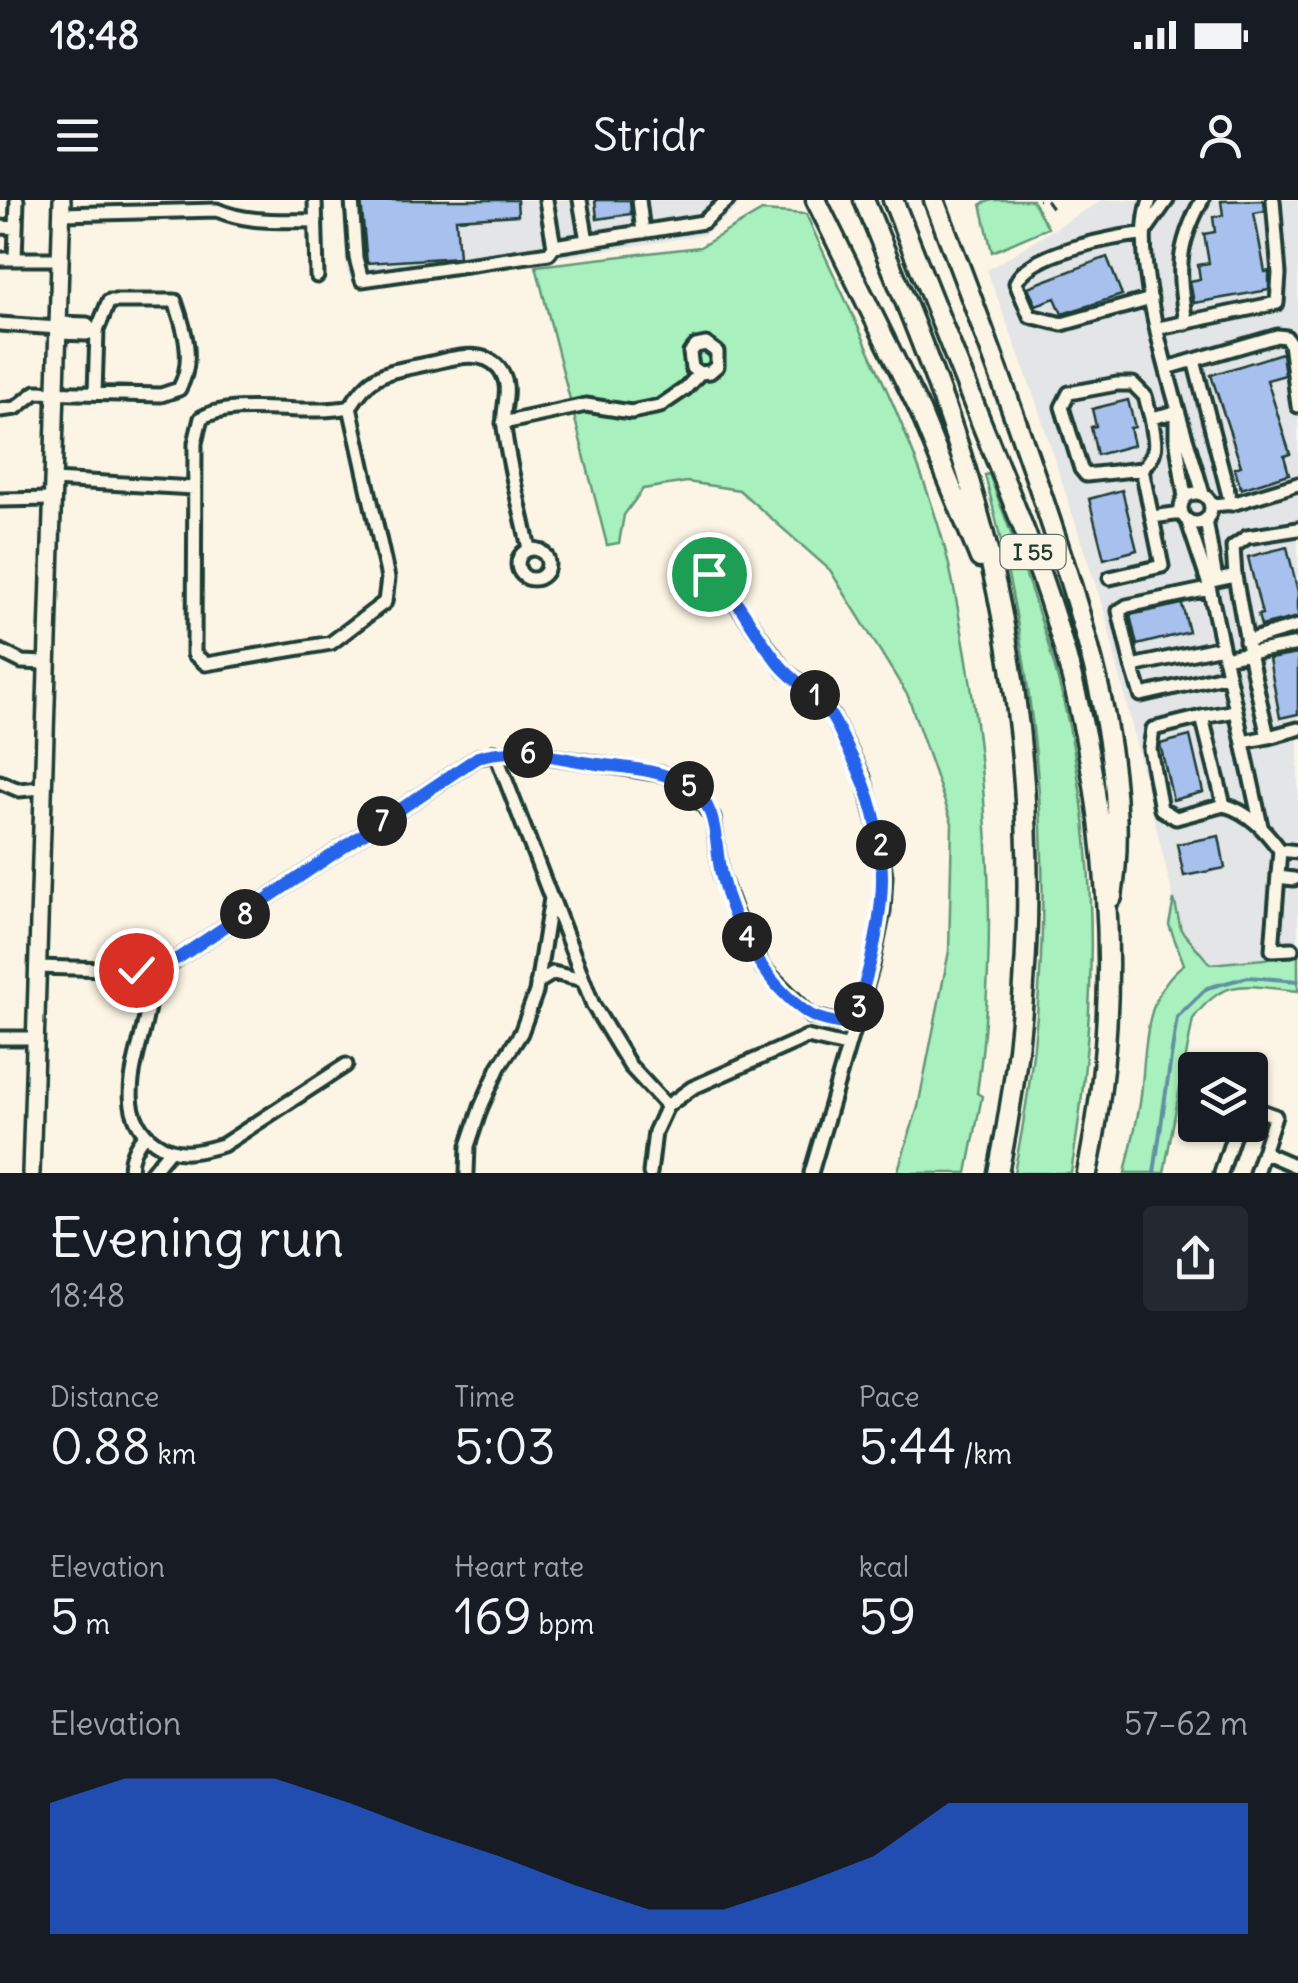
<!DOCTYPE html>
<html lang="en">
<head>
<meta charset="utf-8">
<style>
	body { margin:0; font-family:Delius,sans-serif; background:#242831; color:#f1f3f6; height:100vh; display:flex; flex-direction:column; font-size:38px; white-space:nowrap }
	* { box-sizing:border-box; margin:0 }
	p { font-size:32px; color:#9ea1a6 }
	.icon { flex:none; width:55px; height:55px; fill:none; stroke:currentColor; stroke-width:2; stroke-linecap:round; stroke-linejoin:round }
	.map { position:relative; height:973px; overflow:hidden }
	.side { display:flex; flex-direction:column; background:#171b24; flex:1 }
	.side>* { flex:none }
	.controls { position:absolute; left:1178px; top:852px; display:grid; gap:20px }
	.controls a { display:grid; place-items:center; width:90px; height:90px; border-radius:10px; background:#171b24; box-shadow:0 2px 8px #0004; font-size:50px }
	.pin { position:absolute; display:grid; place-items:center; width:85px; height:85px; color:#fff; margin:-42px; border:5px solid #fff; border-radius:50%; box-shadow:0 2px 10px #0007 }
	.km { position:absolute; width:50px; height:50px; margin:-25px; border-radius:50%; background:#222; color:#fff; font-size:28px; line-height:50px; text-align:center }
	.round { display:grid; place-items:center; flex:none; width:105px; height:105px; border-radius:10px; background:#242831 }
	.overview { display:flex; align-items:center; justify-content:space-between; height:170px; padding:0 50px }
	h1 { font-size:55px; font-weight:600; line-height:75px }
	.stats { display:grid; grid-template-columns:repeat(3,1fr); gap:15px; height:170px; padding:10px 50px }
	.stats div { display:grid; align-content:center }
	.stats b { font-size:50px; font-weight:600 }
	.stats small { font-size:28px; font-weight:400 }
	.stats p { font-size:28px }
	.chart { height:280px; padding:20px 50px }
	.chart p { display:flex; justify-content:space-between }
	.chart svg { width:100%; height:180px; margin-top:10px; fill:#2563eb; opacity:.7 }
	.status { display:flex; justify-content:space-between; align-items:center; height:70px; padding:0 50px; background:#171b24; direction:ltr }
	.status svg { height:28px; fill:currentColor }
	header { display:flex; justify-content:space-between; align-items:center; height:130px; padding:0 50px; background:#171b24; font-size:45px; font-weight:600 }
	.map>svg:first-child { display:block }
</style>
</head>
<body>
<div class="status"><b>18:48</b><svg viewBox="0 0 49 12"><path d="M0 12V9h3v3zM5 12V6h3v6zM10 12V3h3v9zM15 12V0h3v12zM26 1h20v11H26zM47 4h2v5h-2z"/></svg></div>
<header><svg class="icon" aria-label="menu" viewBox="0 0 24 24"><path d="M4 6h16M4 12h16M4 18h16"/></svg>Stridr<svg class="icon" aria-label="person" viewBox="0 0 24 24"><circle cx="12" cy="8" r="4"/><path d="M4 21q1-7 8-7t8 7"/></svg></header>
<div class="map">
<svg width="1298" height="973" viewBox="0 0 1298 973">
	<rect width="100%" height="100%" fill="#fcf5e5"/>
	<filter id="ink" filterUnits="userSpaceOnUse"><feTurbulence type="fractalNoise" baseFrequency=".01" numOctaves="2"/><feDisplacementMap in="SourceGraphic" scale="20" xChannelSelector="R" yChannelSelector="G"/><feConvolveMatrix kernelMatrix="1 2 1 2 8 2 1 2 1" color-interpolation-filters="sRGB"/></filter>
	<g filter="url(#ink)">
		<path fill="#e3e5e7" d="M342 0H742L735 10 704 35 371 87 354 85 347 71Z
			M1102 0H1298V756L1211 764 1181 730 1105 414 1034 196 987 70Z"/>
		<path fill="#a8f0bd" stroke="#649678" stroke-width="2.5" d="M992 0H1032L1048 28 992 52 981 4Z
			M762 11 806 14C851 115 904 215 937 321 951 364 958 410 966 454 990 600 998 747 977 893L982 896 967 973H897L918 907 949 751 952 623 908 496 830 370 739 290 687 282 643 289 624 315 619 343 607 345 536 66 700 47Z
			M989 274C1013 338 1037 402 1055 468 1100 632 1099 806 1071 973H1014C1063 733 1046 511 985 275Z
			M1174 699 1181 730 1210 764 1298 756V791C1250 787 1225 774 1193 819L1164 973H1125C1130 950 1136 926 1140 903 1147 854 1140 797 1184 764L1169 725Z"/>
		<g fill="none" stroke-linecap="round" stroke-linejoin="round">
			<path stroke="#6091a2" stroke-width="4" d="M1154 973 1177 817 1207 788 1248 777 1298 781"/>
		</g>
		<path fill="#a8c0ed" stroke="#1f3d34" stroke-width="2.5" d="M361 0H517L518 15 456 19 459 57 367 63Z
			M595 0H630L631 14 597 19Z
			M1264 0 1265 11 1254 13 1265 72 1269 71V90L1194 103 1190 81 1200 79 1198 65 1209 63 1204 34 1215 32 1213 17 1223 15 1221 1Z
			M1107 57 1122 95 1062 114 1055 98 1036 105 1028 87Z
			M1282 153 1285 175 1267 180 1290 254 1284 256 1289 274 1241 289 1234 268 1241 266 1211 175Z
			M1128 200 1135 227 1130 228 1134 245 1097 255 1091 227 1096 226 1092 209Z
			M1122 290 1137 350 1104 359 1089 299Z
			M1287 347 1298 392V417L1261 426 1258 415 1262 414 1248 357Z
			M1182 404 1189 432 1137 445 1130 415Z
			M1298 454V514L1280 518 1269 459Z
			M1190 536 1203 592 1173 600 1160 544Z
			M1219 636 1225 668 1184 676 1177 644Z"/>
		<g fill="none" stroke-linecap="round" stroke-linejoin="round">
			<defs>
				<path id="minor" d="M315 0 317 76
					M352 0 356 58 362 80 549 53 554 46 546 0
					M580 0 587 41
					M639 0 643 32
					M1150 0C1126 64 1184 227 1203 294
					M62 14 217 10C250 24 281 20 316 21
					M0 27 16 28
					M1143 34C1114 36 1027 53 1016 83L1030 116 1062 124 1151 99
					M1143 34 1167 0
					M554 46 703 22 728 0
					M0 59H60
					M15 59 17 0
					M58 123 87 124 90 130
					M1186 123C1178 70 1176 48 1202 0
					M0 124 58 128
					M1159 128 1277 103 1279 74 1273 0
					M58 133 86 134 97 130
					M1194 160 1231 304
					M1167 168 1277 136 1286 137 1290 143 1298 206
					M350 207 388 378 385 402 331 443 206 464 194 454 195 243 201 218C236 198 305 217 350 207 373 170 386 173 426 164 448 160 481 147 499 168 514 188 501 207 504 227 509 268 521 309 529 349
					M0 210 16 208 36 192 161 195 179 189C195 161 185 130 175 101H109L97 130 95 193
					M1176 217V237L1185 298
					M503 223 586 205 631 212 660 206 685 189 700 173 710 172 717 166V152L706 144 696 146 690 153 692 168 700 173
					M1142 269 1086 275 1081 269 1062 207 1069 193 1117 184H1133L1145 196 1151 218
					M53 280 194 288
					M1181 308a15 15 0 1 1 30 0a15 15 0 1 1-30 0Z
					M0 300 51 299
					M1212 305 1235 303 1298 284
					M1152 317 1182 313
					M1206 320 1216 380
					M1188 322 1208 382 1261 626
					M693 359a14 14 0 1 1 28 0a14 14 0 1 1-28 0Z
					M518 364a15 15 0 1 1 30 0a15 15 0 1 1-30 0Z
					M714 372 784 470 812 492 832 516 863 577 880 638 885 676 883 711 872 765 811 973
					M1235 376 1233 347 1247 337 1298 329
					M1110 378 1162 366 1142 269C1160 252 1155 241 1151 218L1176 212
					M1208 382 1235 376 1249 453 1298 444
					M1209 389 1127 406 1119 411 1132 466 1222 447
					M1246 441 1298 426
					M0 451 22 462 45 463
					M1224 458 1249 453 1268 537 1243 542
					M1132 466 1141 495 1228 475
					M1236 511 1202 517 1224 605C1249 612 1265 630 1280 650L1272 750 1292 749
					M1202 517 1153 529 1150 549 1161 609 1176 618 1224 605
					M1268 537 1298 529
					M0 582 19 590 41 588
					M1280 650 1298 652
					M1278 677 1294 679
					M552 698 593 805 630 866 667 906
					M36 767 147 770 168 765 478 557 517 551 662 574 688 585 713 618 721 675 738 721 763 768 811 816 852 826
					M147 770C163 821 98 902 155 942 177 958 199 952 223 945L346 865
					M537 783 553 773 583 780
					M0 838H34
					M1250 907 1275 916 1256 973
					M1263 952 1298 967
					M131 973C128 960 136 944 145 935
					M151 973 170 950
					M467 973 468 946 481 907 499 867 521 833 536 792 551 698 495 552
					M650 973 655 932 667 906 692 888 807 837 846 846
					M1221 973 1237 925"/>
				<path id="major" d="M31 973 62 0"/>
				<path id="highway" d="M816 0 920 211 980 358
					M864 0C902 93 942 187 970 284 1036 507 1045 746 998 973
					M893 0C921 71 949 141 977 212 1004 280 1033 347 1055 418 1110 594 1125 792 1087 973
					M934 0C971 95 1006 191 1039 287 1081 412 1133 565 1112 697"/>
			</defs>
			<use href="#minor" stroke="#1f3d34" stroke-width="19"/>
			<use href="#major" stroke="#1f3d34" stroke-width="22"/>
			<use href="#highway" stroke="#1f3d34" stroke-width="25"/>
			<path stroke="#1f3d34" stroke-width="2.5" stroke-dasharray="10 8" stroke-linecap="butt" d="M1038 0H1039
				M1046 0 1051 7 1054 6"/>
			<use href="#minor" stroke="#fcf5e5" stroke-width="11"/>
			<use href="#major" stroke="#fcf5e5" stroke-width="15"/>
			<use href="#highway" stroke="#fcf5e5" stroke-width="18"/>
		</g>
	</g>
	<g fill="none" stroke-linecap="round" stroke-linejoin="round" filter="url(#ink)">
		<defs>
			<path id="route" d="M136 770 159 768 180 757 478 557C515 546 553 557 591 563 622 568 659 568 687 585 720 605 714 642 721 674 732 724 765 785 809 814 820 821 839 823 852 826 883 728 901 649 850 553 843 540 838 525 829 513 816 493 795 483 780 465 756 436 739 400 714 372L709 374"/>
		</defs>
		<use href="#route" stroke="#fff" stroke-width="20"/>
		<use href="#route" stroke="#2563eb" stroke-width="12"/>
	</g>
	<g text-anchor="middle" stroke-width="10" stroke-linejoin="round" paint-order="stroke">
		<rect fill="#fcf5e5" stroke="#617469" stroke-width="2.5" x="1000.5" y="335" width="65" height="34" rx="8"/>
		<g font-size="22" font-weight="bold" fill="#1f3d34">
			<text x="1033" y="360">I 55</text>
		</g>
	</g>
</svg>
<div class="controls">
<a><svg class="icon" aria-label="layers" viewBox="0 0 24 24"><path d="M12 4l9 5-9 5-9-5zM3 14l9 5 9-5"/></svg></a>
</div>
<div class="pin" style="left:709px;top:374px;background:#1e9e55"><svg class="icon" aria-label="arrive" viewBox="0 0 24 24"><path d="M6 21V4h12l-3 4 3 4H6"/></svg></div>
<div class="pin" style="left:136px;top:770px;background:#d93025"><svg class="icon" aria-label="check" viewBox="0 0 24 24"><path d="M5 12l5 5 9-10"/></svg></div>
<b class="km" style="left:815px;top:495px">1</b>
<b class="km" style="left:881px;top:645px">2</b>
<b class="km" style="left:859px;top:807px">3</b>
<b class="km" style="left:747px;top:737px">4</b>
<b class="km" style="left:689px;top:586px">5</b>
<b class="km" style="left:528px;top:553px">6</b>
<b class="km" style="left:382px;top:621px">7</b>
<b class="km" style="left:245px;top:714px">8</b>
</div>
<section class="side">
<div class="overview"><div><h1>Evening run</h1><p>18:48</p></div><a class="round"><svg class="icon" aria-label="share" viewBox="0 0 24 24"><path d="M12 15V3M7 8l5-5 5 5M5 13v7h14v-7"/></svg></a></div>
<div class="stats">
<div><p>Distance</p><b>0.88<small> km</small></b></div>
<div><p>Time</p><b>5:03</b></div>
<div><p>Pace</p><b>5:44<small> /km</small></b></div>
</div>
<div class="stats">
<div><p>Elevation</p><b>5<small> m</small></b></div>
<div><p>Heart rate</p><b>169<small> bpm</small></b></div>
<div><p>kcal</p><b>59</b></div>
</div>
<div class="chart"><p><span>Elevation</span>57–62 m</p>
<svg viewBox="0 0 160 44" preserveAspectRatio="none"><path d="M0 44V12L10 6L20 6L30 6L40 12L50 19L60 25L70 32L80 38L90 38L100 32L110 25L120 12L130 12L140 12L150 12L160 12V44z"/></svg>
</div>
</section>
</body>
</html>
